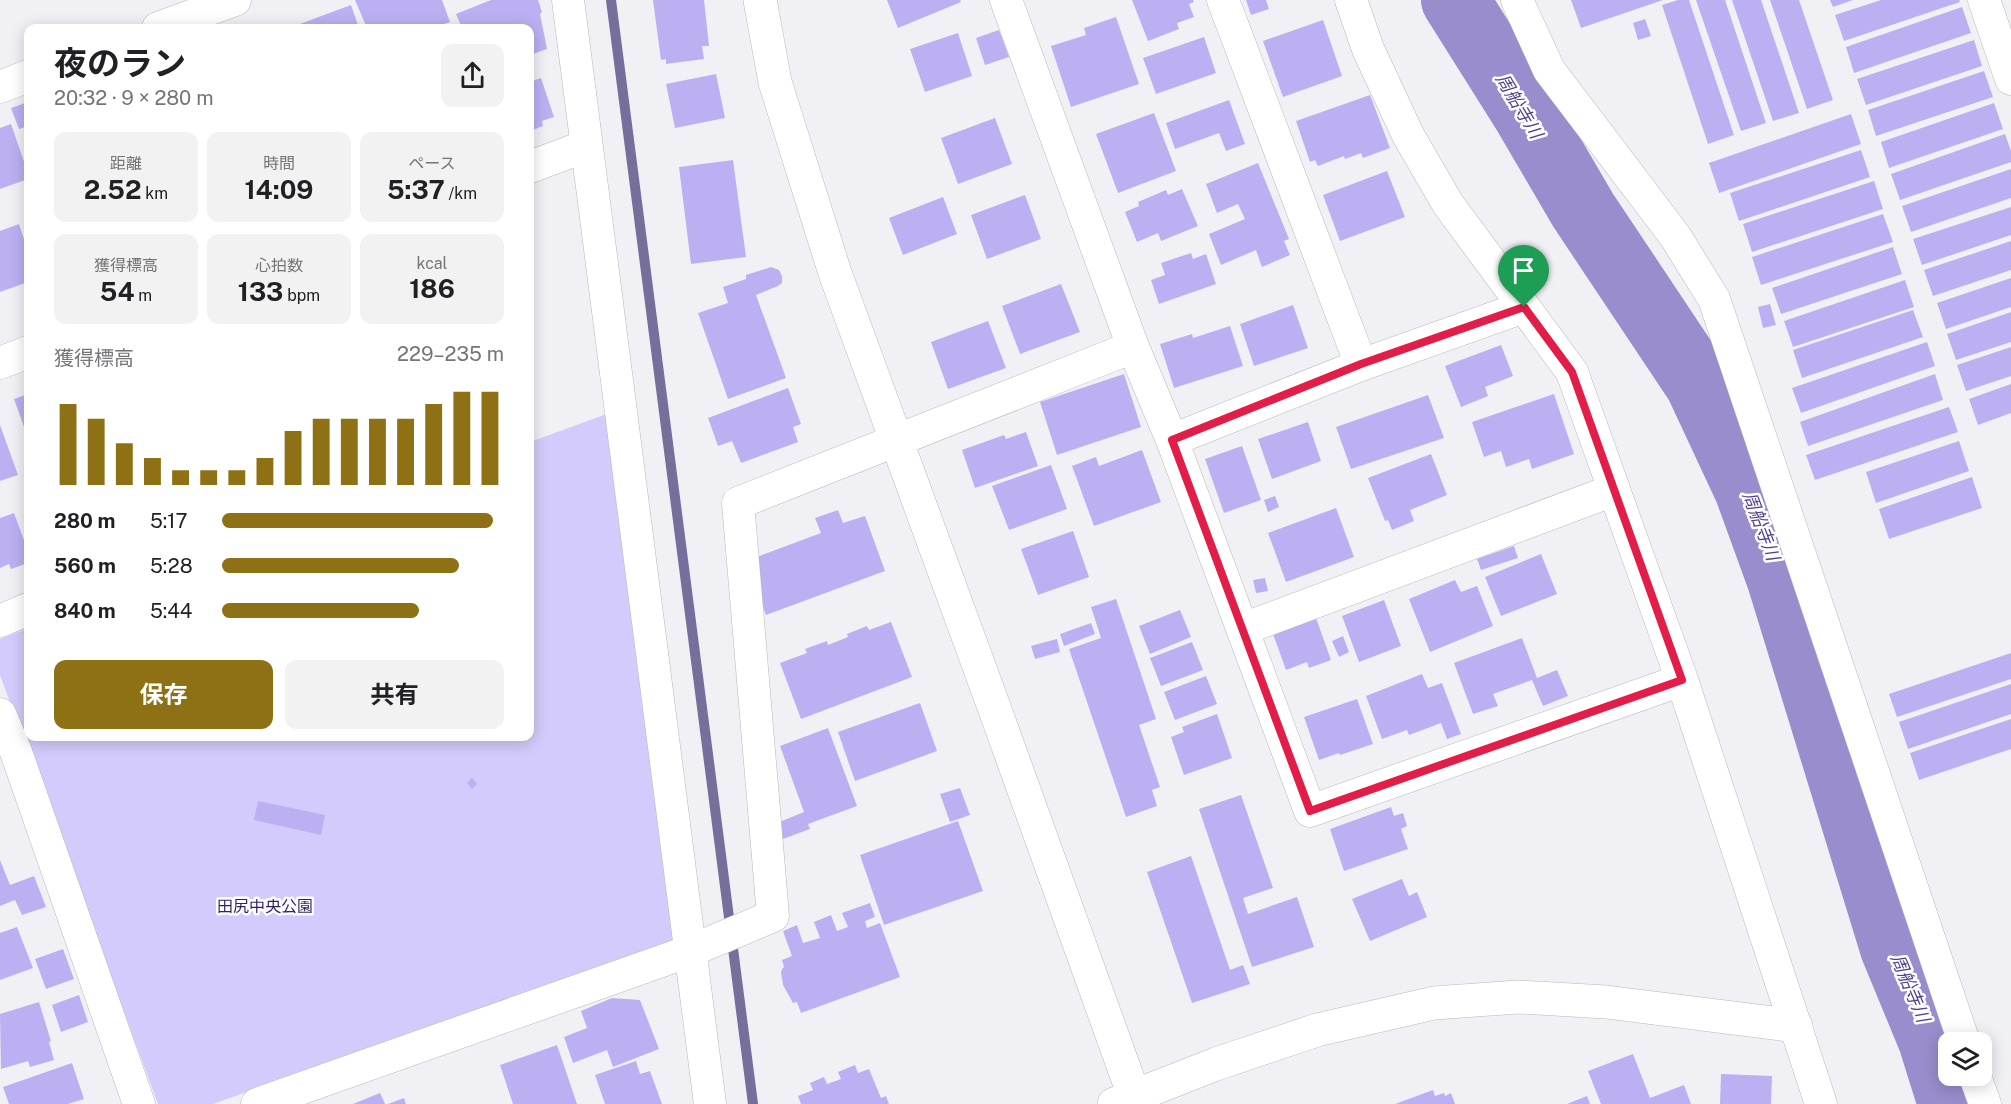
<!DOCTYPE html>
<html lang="ja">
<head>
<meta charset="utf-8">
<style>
	body { margin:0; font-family:"Public Sans","Noto Sans JP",sans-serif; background:#f2f2f2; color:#202124; height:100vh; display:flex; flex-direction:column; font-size:22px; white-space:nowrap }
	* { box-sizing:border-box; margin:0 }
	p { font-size:20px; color:#757577 }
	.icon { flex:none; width:33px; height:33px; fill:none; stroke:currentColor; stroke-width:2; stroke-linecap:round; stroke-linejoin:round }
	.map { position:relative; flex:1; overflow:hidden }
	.details { position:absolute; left:24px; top:24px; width:510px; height:717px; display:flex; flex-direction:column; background:#fff; border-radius:12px; box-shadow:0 3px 15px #0003 }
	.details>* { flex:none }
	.tools { position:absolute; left:1938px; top:1032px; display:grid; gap:12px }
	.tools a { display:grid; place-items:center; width:54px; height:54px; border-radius:12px; background:#fff; box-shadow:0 3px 15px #0003; font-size:30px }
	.pin { position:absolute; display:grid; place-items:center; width:51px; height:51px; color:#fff; margin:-62px -26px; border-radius:50% 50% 50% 0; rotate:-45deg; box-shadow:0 0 6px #0007 }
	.pin .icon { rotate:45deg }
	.round { display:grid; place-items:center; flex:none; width:63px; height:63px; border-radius:12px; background:#f2f2f2 }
	.headline { display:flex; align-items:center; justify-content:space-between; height:102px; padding:0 30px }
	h1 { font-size:33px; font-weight:700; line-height:45px }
	.metrics { display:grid; grid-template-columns:repeat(3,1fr); gap:9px; height:102px; padding:6px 30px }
	.metrics div { display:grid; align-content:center; border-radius:12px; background:#f2f2f2; text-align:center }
	.metrics b { font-size:26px; font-weight:700 }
	.metrics small { font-size:16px; font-weight:400 }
	.metrics p { font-size:16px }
	.chart { height:168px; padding:12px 30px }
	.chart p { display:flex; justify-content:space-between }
	.chart svg { width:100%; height:108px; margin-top:6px; stroke:#8f7115; stroke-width:6 }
	.primary-button { display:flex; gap:12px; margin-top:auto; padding:12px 30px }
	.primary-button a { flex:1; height:69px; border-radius:12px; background:#8f7115; color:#fff; font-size:24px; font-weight:700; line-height:69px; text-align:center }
	.primary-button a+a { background:#f2f2f2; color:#202124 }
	ul { padding:0 30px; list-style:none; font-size:20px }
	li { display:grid; grid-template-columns:96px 72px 1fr; align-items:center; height:45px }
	li i { height:15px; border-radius:8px; background:#8f7115 }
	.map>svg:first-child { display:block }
</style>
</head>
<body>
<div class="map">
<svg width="2011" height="1104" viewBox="0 0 2011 1104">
	<rect width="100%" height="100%" fill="#f1f1f5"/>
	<path fill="#d3cbfb" d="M612 412 686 937 213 1104H158L0 675V639L28 628V736H530V442Z"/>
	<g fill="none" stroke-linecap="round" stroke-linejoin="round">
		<path stroke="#766e9b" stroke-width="10" d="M611 0 753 1104"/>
		<path stroke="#998dcd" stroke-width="68" d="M1455 0 1528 116 1583 210 1699 384 1748 489 1781 580 1894 948 1932 1040 1952 1104"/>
	</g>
	<path fill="#bcb0f2" d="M355 0H442L450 22 433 28H367Z
		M491 0H538L542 12 540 14 547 49 530 55V28H462L456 14Z
		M653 0H704L709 46H702L704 59 666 64V59L661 60Z
		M887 0H960L961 2 898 28Z
		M1132 0H1193L1194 2 1189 4 1194 17 1177 23 1179 29 1148 41Z
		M1246 0H1266L1269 9 1251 15Z
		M1571 0H1663L1581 28Z
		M1678 0H1689L1734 135 1708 144 1662 5Z
		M1696 0H1725L1766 123 1741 131Z
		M1732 0H1761L1799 113 1773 121Z
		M1770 0H1799L1833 100 1807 109Z
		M1830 0H1853L1833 7Z
		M1881 0H1959L1960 2 1844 41 1835 15Z
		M351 5 359 28H289Z
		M1962 7 1971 33 1854 73 1846 47Z
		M1116 17 1139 84 1071 107 1051 46 1086 35 1084 28Z
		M1645 19 1651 36 1638 40 1633 23Z
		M1323 20 1342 76 1283 97 1263 41Z
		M999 30 1009 57 985 65 976 38Z
		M958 33 972 76 925 92 910 49Z
		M1204 37 1216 73 1156 94 1143 58Z
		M1974 40 1982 66 1866 105 1857 79Z
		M1984 71 1993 97 1876 136 1868 110Z
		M716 74 725 118 675 128 666 84Z
		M541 78 554 117 542 121 543 126 530 131V82Z
		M1370 95 1390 148 1363 158 1361 153 1345 159 1344 156 1318 166 1315 160 1310 162 1296 121Z
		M1229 100 1245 144 1226 151 1219 133 1175 149 1166 123Z
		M28 102V126L19 129 11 108Z
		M1994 103 2003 129 1889 168 1881 142Z
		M1154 113 1176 171 1118 193 1096 134Z
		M1851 114 1861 144 1719 193 1709 163Z
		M995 118 1012 164 958 184 941 138Z
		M11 124 28 173V179L0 189V128Z
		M2005 134 2011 151V162L1900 200 1891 174Z
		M1861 150 1870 177 1739 221 1730 193Z
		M733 160 746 257 691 264 679 167Z
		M1258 163 1289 239 1284 241 1290 255 1262 267 1256 250 1221 265 1209 234 1245 219 1238 204 1217 213 1206 184Z
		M2011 169V198L1911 232 1902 206Z
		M1387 171 1405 217 1340 241 1323 195Z
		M1874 181 1883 209 1752 252 1743 224Z
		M1182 189 1198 226 1161 241 1158 233 1137 242 1125 212 1139 206 1138 202 1166 190 1168 195Z
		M1025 195 1041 239 987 259 971 215Z
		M943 197 957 234 903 255 889 218Z
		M2011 207V235L1922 265 1913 239Z
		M1883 214 1893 242 1761 285 1752 257Z
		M19 224 28 252V282L0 292V231Z
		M2011 241V270L1933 296 1924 270Z
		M1893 247 1902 274 1781 314 1772 288Z
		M1191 253 1193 259 1206 254 1216 284 1159 304 1151 280 1165 275 1161 263Z
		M771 267 779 270 782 276V283L778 286 756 295 786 378 728 399 698 313 728 303 723 287 746 279V275Z
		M2011 278V307L1946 329 1937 303Z
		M1905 280 1914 307 1793 347 1784 321Z
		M1061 284 1080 332 1020 354 1002 306Z
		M1770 304 1776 325 1763 328 1758 307Z
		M1293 305 1308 348 1254 366 1240 324Z
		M1913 310 1923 337 1802 378 1793 350Z
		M2011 312V342L1956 360 1947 334Z
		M988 321 1006 368 948 389 931 342Z
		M1230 326 1243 366 1174 388 1160 344 1192 334 1193 338Z
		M1927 342 1935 366 1801 413 1792 388Z
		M1501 345 1513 376 1485 387 1488 396 1461 407 1445 366Z
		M2011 347V376L1966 391 1957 365Z
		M1124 374 1141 427 1057 455 1040 402Z
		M1935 374 1943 400 1808 446 1800 422Z
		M2011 384V413L1978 425 1969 399Z
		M788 388 801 424 793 427 798 442 741 463 732 441 718 446 708 418Z
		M28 394V438L14 399Z
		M1554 394 1574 454 1532 469 1529 459 1506 467 1501 451 1484 457 1472 422Z
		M1428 395 1444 438 1351 469 1336 427Z
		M1949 407 1958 432 1815 480 1806 455Z
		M1308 422 1321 461 1272 479 1258 439Z
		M0 425 18 475 0 481Z
		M1026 432 1038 466 975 488 962 450 1004 435 1006 439Z
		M1959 441 1969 471 1876 503 1866 472Z
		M1242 446 1261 500 1224 513 1205 459Z
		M1142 450 1161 502 1094 526 1072 466 1096 457 1099 466Z
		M1431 454 1447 495 1410 510 1414 521 1392 530 1388 520 1385 521 1368 478Z
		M1051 465 1067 509 1009 530 992 486Z
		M1972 477 1982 508 1889 539 1879 509Z
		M1275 496 1279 507 1268 512 1264 500Z
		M1336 508 1354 557 1286 582 1268 533Z
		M838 510 843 523 865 516 885 571 766 615 746 561 821 533 815 518Z
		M14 513 28 551 25 552 28 563 11 569 9 564 0 568V518Z
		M1073 531 1089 577 1038 595 1021 549Z
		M1514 546 1518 558 1481 570 1477 559Z
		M1541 554 1557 594 1501 616 1485 577Z
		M1265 578 1268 591 1256 593 1253 580Z
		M1455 580 1461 592 1477 586 1493 626 1430 652 1409 599Z
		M1116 599 1156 719 1139 725 1160 787 1152 790 1157 806 1126 817 1069 649 1101 638 1091 607Z
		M1384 600 1401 646 1359 662 1342 616Z
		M1180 610 1191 637 1150 654 1139 626Z
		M1316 618 1331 660 1309 668 1307 662 1286 670 1273 634Z
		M891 622 912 677 801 719 780 663 807 653 805 649 827 641 828 645 848 637 847 634 867 626 869 630Z
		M1091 623 1095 634 1064 646 1060 634Z
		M1343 636 1349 652 1339 657 1332 641Z
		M1522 638 1537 678 1557 670 1568 696 1543 706 1532 680 1493 694 1498 706 1473 714 1454 663Z
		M1057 639 1060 652 1035 659 1031 646Z
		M1192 642 1203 670 1161 686 1150 658Z
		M2011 653V679L1897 717 1889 694Z
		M1422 674 1428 688 1442 683 1461 734 1447 739 1441 723 1409 735 1407 730 1382 739 1366 696Z
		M1206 676 1217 704 1175 720 1164 692Z
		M2011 684V714L1908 749 1899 722Z
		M1357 699 1373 744 1340 755 1339 753 1319 760 1304 717Z
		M920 703 937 751 855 781 838 732Z
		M1217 714 1232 758 1184 775 1171 737 1184 732 1182 727Z
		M2011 719V749L1919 780 1910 753Z
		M828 728 857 806 808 824 810 829 783 839 777 823 804 812 780 746Z
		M472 778 477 784 472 789 467 783Z
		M960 788 970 815 950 822 940 794Z
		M1241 795 1273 888 1243 898 1248 914 1297 897 1314 947 1252 967 1199 809Z
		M258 801 325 815 321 835 254 820Z
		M1391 807 1394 816 1403 813 1407 826 1401 829 1408 849 1344 871 1330 829Z
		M958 821 983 891 884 925 860 855Z
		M1191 856 1230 970 1243 965 1250 984 1192 1003 1147 872Z
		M0 860 10 885 34 876 46 907 22 915 15 900 0 906Z
		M1402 879 1409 896 1417 892 1427 917 1370 941 1352 899Z
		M870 903 875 917 865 921 867 928 880 923 900 977 801 1013 797 1002 793 1003 783 985 781 973 782 969 784 967 782 960 792 956 783 931 797 925 803 943 820 938 814 922 831 915 837 931 848 927 842 913Z
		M17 927 33 968 0 980V933Z
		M63 949 74 979 46 989 35 959Z
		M79 995 88 1022 61 1032 52 1005Z
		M612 998 640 1000 659 1049 613 1067 607 1050 573 1063 564 1037 587 1028 581 1011Z
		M39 1002 51 1041 49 1042 54 1060 30 1067 28 1061 1 1069 0 1014Z
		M557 1045 577 1104H513L500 1065Z
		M1633 1054 1650 1098 1684 1085 1691 1104H1601L1588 1071Z
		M636 1061 640 1074 650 1071 662 1104H605L595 1075Z
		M72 1063 84 1099 68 1104H9L3 1087Z
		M855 1065 858 1073 869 1069 881 1098 886 1096 889 1104H801L798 1096 813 1090 810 1083 824 1077 827 1084 841 1079 838 1072Z
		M1721 1074 1772 1076 1771 1104H1720Z
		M1433 1090 1435 1096 1444 1093 1445 1096 1451 1093 1455 1104H1395Z
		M380 1093 385 1104H353Z
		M1587 1096 1590 1104H1567Z
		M404 1098 406 1104H388Z"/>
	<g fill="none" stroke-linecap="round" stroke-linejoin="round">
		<defs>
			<path id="street" d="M568 0 710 1104
				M1006 0 1133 347
				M1223 0 1361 365
				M1351 0 1368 49 1408 135 1448 204 1572 372 1682 680 1821 1104
				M1517 0 1549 70 1675 236 1714 299 1964 1042
				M1984 0 2011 79
				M158 28 235 0
				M0 87 28 76
				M530 167 586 146
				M0 363 28 352
				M1172 440 1361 365 1524 307
				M0 621 28 609
				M1243 629 1614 490
				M0 714 16 752 139 1104
				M1975 1076 1985 1104
				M257 1104 690 951 773 916 738 503 1133 347 1172 440 1310 811 1682 680"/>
			<path id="secondary" d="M760 0 775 82 835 273 994 707 1137 1104
				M1114 1104 1216 1064 1317 1030 1434 1003 1518 997 1606 1002 1796 1026"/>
		</defs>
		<use href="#street" stroke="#b8b8bb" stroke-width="33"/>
		<use href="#secondary" stroke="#b8b8bb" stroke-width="34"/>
		<use href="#street" stroke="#fff" stroke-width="32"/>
		<use href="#secondary" stroke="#fff" stroke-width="33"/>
	</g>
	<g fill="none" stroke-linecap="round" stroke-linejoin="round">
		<defs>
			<path id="route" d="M1524 307 1572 372 1682 680 1310 811 1172 440 1361 364Z"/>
		</defs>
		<use href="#route" stroke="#fff" stroke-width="12"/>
		<use href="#route" stroke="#e11d48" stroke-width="8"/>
	</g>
	<g text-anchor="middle" stroke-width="5" stroke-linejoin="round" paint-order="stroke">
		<g font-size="16" fill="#351d68" stroke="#fff">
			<text x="265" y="912">田尻中央公園</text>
		</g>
		<g font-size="18" font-style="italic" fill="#533f8c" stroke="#fff">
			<text transform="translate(1519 106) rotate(59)" y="6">周船寺川</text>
			<text transform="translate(1761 526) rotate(69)" y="6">周船寺川</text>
			<text transform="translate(1910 988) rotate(67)" y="6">周船寺川</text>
		</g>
	</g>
</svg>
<div class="tools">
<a><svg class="icon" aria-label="layers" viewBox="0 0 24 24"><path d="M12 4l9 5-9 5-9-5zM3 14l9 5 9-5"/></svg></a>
</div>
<div class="pin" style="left:1524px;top:307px;background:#1e9e55"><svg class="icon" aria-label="arrive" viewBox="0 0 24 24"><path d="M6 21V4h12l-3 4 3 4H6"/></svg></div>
<section class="details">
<div class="headline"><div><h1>夜のラン</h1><p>20:32 · 9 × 280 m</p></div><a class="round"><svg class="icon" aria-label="share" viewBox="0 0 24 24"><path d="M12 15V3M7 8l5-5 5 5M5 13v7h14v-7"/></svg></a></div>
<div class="metrics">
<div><p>距離</p><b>2.52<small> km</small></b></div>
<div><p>時間</p><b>14:09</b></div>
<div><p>ペース</p><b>5:37<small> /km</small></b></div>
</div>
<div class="metrics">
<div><p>獲得標高</p><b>54<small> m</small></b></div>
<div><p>心拍数</p><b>133<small> bpm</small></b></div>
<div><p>kcal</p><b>186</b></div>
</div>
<div class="chart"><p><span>獲得標高</span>229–235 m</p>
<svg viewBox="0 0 160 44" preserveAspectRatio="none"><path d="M5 44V11M15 44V17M25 44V27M35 44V33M45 44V38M55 44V38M65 44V38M75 44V33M85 44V22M95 44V17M105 44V17M115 44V17M125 44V17M135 44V11M145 44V6M155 44V6"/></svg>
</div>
<ul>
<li><b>280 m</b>5:17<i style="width:96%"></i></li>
<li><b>560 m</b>5:28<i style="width:84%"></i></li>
<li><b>840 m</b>5:44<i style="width:70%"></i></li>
</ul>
<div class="primary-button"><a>保存</a><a>共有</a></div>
</section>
</div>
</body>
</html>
